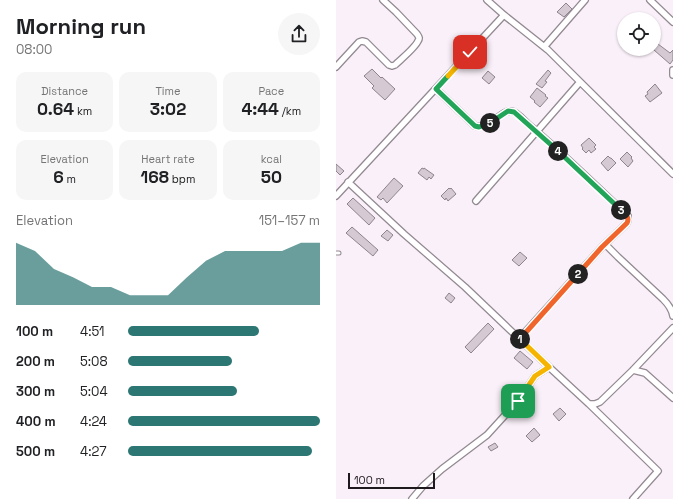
<!DOCTYPE html>
<html lang="en">
<head>
<meta charset="utf-8">
<style>
	body { margin:0; font-family:"Space Grotesk",sans-serif; background:#f6f6f6; color:#202124; height:100vh; display:flex; flex-direction:column; font-size:15px; white-space:nowrap }
	* { box-sizing:border-box; margin:0 }
	p { font-size:13px; color:#757577 }
	.icon { flex:none; width:22px; height:22px; fill:none; stroke:currentColor; stroke-width:2; stroke-linecap:round; stroke-linejoin:round }
	.map { position:relative; flex:1; overflow:hidden }
	.panel { display:flex; flex-direction:column; background:#fff; width:336px }
	.panel>* { flex:none }
	.fabs { position:absolute; left:281px; top:12px; display:grid; gap:8px }
	.fabs a { display:grid; place-items:center; width:44px; height:44px; border-radius:50%; background:#fff; box-shadow:0 1px 3px #0004; font-size:20px }
	.scale { position:absolute; left:12px; bottom:10px; width:87px; box-sizing:border-box; padding-left:4px; border:2px solid #1d191c; border-top:0; font-size:11px; line-height:14px; white-space:nowrap; color:#1d191c; -webkit-text-stroke:3px #faf0f9; paint-order:stroke }
	.pin { position:absolute; display:grid; place-items:center; width:34px; height:34px; color:#fff; margin:-17px; border-radius:8px; box-shadow:0 2px 6px #0006 }
	.km { position:absolute; width:20px; height:20px; margin:-10px; border-radius:50%; background:#222; color:#fff; font-size:11px; line-height:20px; text-align:center }
	.round { display:grid; place-items:center; flex:none; width:42px; height:42px; border-radius:21px; background:#f6f6f6 }
	.headline { display:flex; align-items:center; justify-content:space-between; height:68px; padding:0 16px }
	h1 { font-size:22px; font-weight:800; line-height:30px }
	.metrics { display:grid; grid-template-columns:repeat(3,1fr); gap:6px; height:68px; padding:4px 16px }
	.metrics div { display:grid; align-content:center; border-radius:10px; background:#f6f6f6; text-align:center }
	.metrics b { font-size:17px; font-weight:800 }
	.metrics small { font-size:11px; font-weight:400 }
	.metrics p { font-size:11px }
	.chart { height:112px; padding:8px 16px }
	.chart p { display:flex; justify-content:space-between }
	.chart svg { width:100%; height:72px; margin-top:4px; fill:#2c7673; opacity:.7 }
	ul { padding:0 16px; list-style:none; font-size:13px }
	li { display:grid; grid-template-columns:64px 48px 1fr; align-items:center; height:30px }
	li i { height:10px; border-radius:5px; background:#2c7673 }
	main { display:flex; flex:1; min-height:0 }
	.map>svg:first-child { display:block }
</style>
</head>
<body>
<main>
<section class="panel">
<div class="headline"><div><h1>Morning run</h1><p>08:00</p></div><a class="round"><svg class="icon" aria-label="share" viewBox="0 0 24 24"><path d="M12 15V3M7 8l5-5 5 5M5 13v7h14v-7"/></svg></a></div>
<div class="metrics">
<div><p>Distance</p><b>0.64<small> km</small></b></div>
<div><p>Time</p><b>3:02</b></div>
<div><p>Pace</p><b>4:44<small> /km</small></b></div>
</div>
<div class="metrics">
<div><p>Elevation</p><b>6<small> m</small></b></div>
<div><p>Heart rate</p><b>168<small> bpm</small></b></div>
<div><p>kcal</p><b>50</b></div>
</div>
<div class="chart"><p><span>Elevation</span>151–157 m</p>
<svg viewBox="0 0 160 44" preserveAspectRatio="none"><path d="M0 44V6L10 11L20 22L30 27L40 33L50 33L60 38L70 38L80 38L90 27L100 17L110 11L120 11L130 11L140 11L150 6L160 6V44z"/></svg>
</div>
<ul>
<li><b>100 m</b>4:51<i style="width:68%"></i></li>
<li><b>200 m</b>5:08<i style="width:54%"></i></li>
<li><b>300 m</b>5:04<i style="width:57%"></i></li>
<li><b>400 m</b>4:24<i style="width:100%"></i></li>
<li><b>500 m</b>4:27<i style="width:96%"></i></li>
</ul>
</section>
<div class="map">
<svg width="337" height="499" viewBox="0 0 337 499">
	<rect width="100%" height="100%" fill="#faf0f9"/>
	<path fill="#d5cad4" stroke="#8e848d" d="M230 3 236 9 228 17 221 12Z
		M318 41 334 53 337 50V60L334 64 318 50Z
		M36 69 45 78 46 77 59 89 49 100 36 88 38 86 28 76Z
		M212 70 215 73 209 81 211 82 206 88 200 84Z
		M152 71 159 77 153 84 146 78Z
		M319 84 326 93 314 102 309 96 312 94 311 92Z
		M201 88 210 95 209 96 212 98 204 107 198 102 199 101 194 97Z
		M253 138 260 145 258 147 260 149 255 153 253 150 250 153 246 149 247 148 245 145Z
		M291 152 296 157 295 158 297 161 292 167 284 159Z
		M272 156 274 158H275L280 163 272 171 265 163Z
		M0 164 8 171 4 175 0 171Z
		M86 168 88 169V168L98 175 95 179 93 177 91 180 82 173Z
		M58 178 67 186 51 203 47 198 45 200 41 197Z
		M113 188 114 189 115 188 120 194 112 201 110 198 109 200 105 196Z
		M17 198 39 218 33 225 11 204Z
		M16 227 42 250 37 256 10 233Z
		M51 230 57 235 52 241 45 236Z
		M184 252 191 258 183 266 176 260Z
		M113 293 119 298 115 303 109 298Z
		M152 323 158 329 135 353 129 347Z
		M184 351 197 362 191 369 178 358Z
		M224 408 230 414 223 421 217 414Z
		M198 428 204 435 196 442 190 436Z
		M159 443 162 447 155 451 152 447Z"/>
	<g fill="none" stroke-linecap="round" stroke-linejoin="round">
		<defs>
			<path id="service" d="M0 253H3"/>
			<path id="minor" d="M151 0 168 15 212 50 337 174
				M314 0 337 22
				M208 47 249 0
				M0 67 23 42 26 41 30 42 53 65 56 66 59 65C65 59 79 48 82 41 84 38 83 37 81 34L60 12 47 0
				M337 70V75
				M100 89 139 126C155 129 165 110 175 111 180 111 188 120 192 124 227 153 259 185 292 216V220L291 223 266 247 183 339
				M12 182 68 234 129 287 213 367
				M0 196 168 15
				M140 201 244 82
				M269 244 282 257 327 299C332 304 336 309 337 316
				M297 370 309 373 337 398
				M253 404 322 471 297 499
				M76 499 87 486 106 469 151 435 182 401 199 376 213 367 253 404H259L264 402 297 370 337 328"/>
		</defs>
		<use href="#service" stroke="#928991" stroke-width="5"/>
		<use href="#minor" stroke="#928991" stroke-width="8"/>
		<use href="#service" stroke="#fff" stroke-width="3"/>
		<use href="#minor" stroke="#fff" stroke-width="5.5"/>
	</g>
	<g fill="none" stroke-linecap="round" stroke-linejoin="round">
		<defs>
			<path id="split-1" d="M182 401 199 376 213 367 184 339"/>
			<path id="split-2" d="M184 339 242 274"/>
			<path id="split-3" d="M242 274 266 247 291 223C294 217 289 214 285 210"/>
			<path id="split-4" d="M222 151 285 210"/>
			<path id="split-5" d="M154 123 172 111 178 112 222 151"/>
			<path id="split-6" d="M112 76 100 89 139 126 143 127 154 123"/>
			<path id="split-7" d="M112 76 134 52"/>
		</defs>
		<use href="#split-1" stroke="#fff" stroke-width="8"/>
		<use href="#split-2" stroke="#fff" stroke-width="8"/>
		<use href="#split-3" stroke="#fff" stroke-width="8"/>
		<use href="#split-4" stroke="#fff" stroke-width="8"/>
		<use href="#split-5" stroke="#fff" stroke-width="8"/>
		<use href="#split-6" stroke="#fff" stroke-width="8"/>
		<use href="#split-7" stroke="#fff" stroke-width="8"/>
		<use href="#split-1" stroke="#f5b400" stroke-width="5"/>
		<use href="#split-2" stroke="#f0652b" stroke-width="5"/>
		<use href="#split-3" stroke="#f0652b" stroke-width="5"/>
		<use href="#split-4" stroke="#22a559" stroke-width="5"/>
		<use href="#split-5" stroke="#22a559" stroke-width="5"/>
		<use href="#split-6" stroke="#22a559" stroke-width="5"/>
		<use href="#split-7" stroke="#f5b400" stroke-width="5"/>
	</g>
</svg>
<div class="fabs">
<a><svg class="icon" aria-label="locate" viewBox="0 0 24 24"><circle cx="12" cy="12" r="6"/><path d="M12 2v4M12 18v4M2 12h4M18 12h4"/></svg></a>
</div>
<div class="scale">100 m</div>
<div class="pin" style="left:182px;top:401px;background:#1e9e55"><svg class="icon" aria-label="arrive" viewBox="0 0 24 24"><path d="M6 21V4h12l-3 4 3 4H6"/></svg></div>
<div class="pin" style="left:134px;top:52px;background:#d93025"><svg class="icon" aria-label="check" viewBox="0 0 24 24"><path d="M5 12l5 5 9-10"/></svg></div>
<b class="km" style="left:184px;top:339px">1</b>
<b class="km" style="left:242px;top:274px">2</b>
<b class="km" style="left:285px;top:210px">3</b>
<b class="km" style="left:222px;top:151px">4</b>
<b class="km" style="left:154px;top:123px">5</b>
</div>
</main>
</body>
</html>
